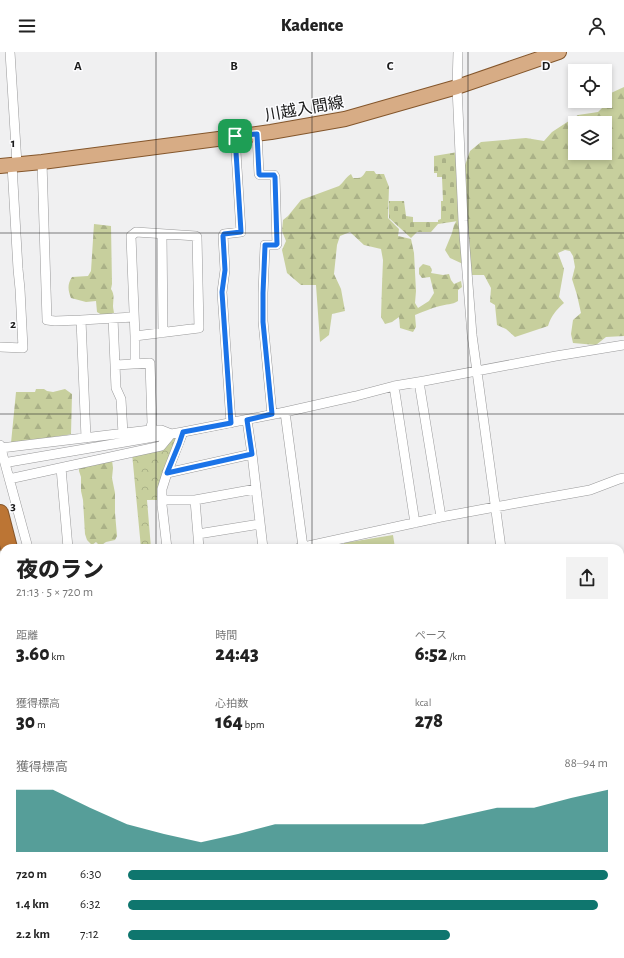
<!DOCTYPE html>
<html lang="ja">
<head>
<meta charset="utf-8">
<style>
	body { margin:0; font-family:"Alegreya Sans","Noto Sans JP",sans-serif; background:#f2f2f2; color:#222; height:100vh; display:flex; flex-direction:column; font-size:15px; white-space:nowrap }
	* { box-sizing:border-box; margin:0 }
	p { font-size:13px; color:#767676 }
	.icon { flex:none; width:22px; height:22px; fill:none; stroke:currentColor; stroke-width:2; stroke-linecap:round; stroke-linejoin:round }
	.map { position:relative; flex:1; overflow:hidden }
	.details { position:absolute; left:0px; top:492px; width:624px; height:414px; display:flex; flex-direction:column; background:#fff; border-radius:12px 12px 0 0; box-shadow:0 2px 6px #0003 }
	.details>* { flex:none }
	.tools { position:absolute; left:568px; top:12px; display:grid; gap:8px }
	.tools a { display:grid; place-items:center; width:44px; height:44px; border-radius:0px; background:#fff; box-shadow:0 2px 6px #0003; font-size:20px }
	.pin { position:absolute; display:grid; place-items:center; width:34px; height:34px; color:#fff; margin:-17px; border-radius:8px; box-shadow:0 2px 6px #0006 }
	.round { display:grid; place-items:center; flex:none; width:42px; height:42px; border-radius:0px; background:#f2f2f2 }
	.summary { display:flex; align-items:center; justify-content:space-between; height:68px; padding:0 16px }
	h1 { font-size:22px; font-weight:800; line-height:30px }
	.metrics { display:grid; grid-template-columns:repeat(3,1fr); gap:6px; height:68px; padding:4px 16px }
	.metrics div { display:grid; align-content:center }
	.metrics b { font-size:20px; font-weight:800 }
	.metrics small { font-size:11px; font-weight:400 }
	.metrics p { font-size:11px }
	.chart { height:112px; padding:8px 16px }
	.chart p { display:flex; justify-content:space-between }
	.chart svg { width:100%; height:72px; margin-top:4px; fill:#0f766e; opacity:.7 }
	ul { padding:0 16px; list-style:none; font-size:13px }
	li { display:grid; grid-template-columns:64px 48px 1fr; align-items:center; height:30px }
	li i { height:10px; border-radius:5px; background:#0f766e }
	header { display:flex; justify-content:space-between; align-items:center; height:52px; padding:0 16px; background:#fff; font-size:18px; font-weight:800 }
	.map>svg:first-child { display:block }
</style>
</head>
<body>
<header><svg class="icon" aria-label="menu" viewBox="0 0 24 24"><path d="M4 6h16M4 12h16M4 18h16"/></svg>Kadence<svg class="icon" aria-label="person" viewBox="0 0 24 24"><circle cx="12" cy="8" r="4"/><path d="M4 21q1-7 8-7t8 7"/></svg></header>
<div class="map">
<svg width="624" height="906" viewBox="0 0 624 906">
	<defs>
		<pattern id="forest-firs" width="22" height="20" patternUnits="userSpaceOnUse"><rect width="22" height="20" fill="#c7cf9d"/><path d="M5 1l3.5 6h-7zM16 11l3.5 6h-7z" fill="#aab187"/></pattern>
		<pattern id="cemetery-stones" width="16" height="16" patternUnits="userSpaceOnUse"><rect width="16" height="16" fill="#c7cf9d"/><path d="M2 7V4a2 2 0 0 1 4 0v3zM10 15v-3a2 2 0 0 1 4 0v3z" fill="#aab187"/></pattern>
		<pattern id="park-crowns" width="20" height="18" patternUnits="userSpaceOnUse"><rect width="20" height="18" fill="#c7cf9d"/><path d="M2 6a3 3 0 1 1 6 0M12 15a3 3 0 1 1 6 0" fill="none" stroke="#aab187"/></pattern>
	</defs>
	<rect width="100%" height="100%" fill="#f0f0f1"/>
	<path fill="url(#forest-firs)" fill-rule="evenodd" d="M624 35V284L606 285 596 293 573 291 571 282 573 268 581 261 577 243 572 227 575 215 573 204 570 199 565 198 558 201 564 217 559 245 564 251C556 258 551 264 548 274L515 285 506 277 497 273 495 253 490 250 491 236 484 223H469L463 212 450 206 445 198 452 181 454 173 465 155 464 116 470 99 481 90 526 86 544 89 552 80 578 63 598 60 608 50 611 41ZM575 71H605V101H575Z
		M366 119H374L376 122H384L389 135 388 166 399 177 398 184 411 187 414 201 416 239 415 251 418 256 429 249 434 241 430 225 422 226 419 222V216L423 212 430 214 432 218 431 221 443 223 449 222 451 228 454 232 461 229 462 235 458 238V249C452 253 446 252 440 254 431 256 423 260 415 263L416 275 413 280 400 276 399 265 392 270 385 272 381 265 382 233 383 208 381 197 364 193 350 180 340 184 337 193 334 222 341 237 345 259 332 262 329 283 320 290 316 233H301L287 221 282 198 286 189 282 179 283 168 288 164 301 148 339 134C344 130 345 126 351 122L353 126C361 126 362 126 366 119Z
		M94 172 111 174 112 232 111 237C115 243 113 248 113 254 113 257 114 259 114 262L102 263 97 260 96 249 86 250 71 246C68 238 67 233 72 225L88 224 91 219Z
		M36 337H44L47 339 53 340 65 337 72 342 71 382 67 383 11 391 16 340H35Z
		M112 408 113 416 112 426 115 441V461L117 484 115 488 106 490 103 492 99 493 96 490 92 493 87 488 85 482 83 448 81 439V425L79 419V415Z"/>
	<path fill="url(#cemetery-stones)" d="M458 100 461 165 458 169 438 172 431 180H417L411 186 389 166V149H404L406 164 413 165V170H438V168L441 167V149H443L442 125H437V121H434V104Z"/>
	<path fill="url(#park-crowns)" d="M182 381 161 448H147L151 496H141L132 401 161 394 171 383Z"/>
	<path fill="#c7cf9d" d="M393 483 395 496H345L344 491Z"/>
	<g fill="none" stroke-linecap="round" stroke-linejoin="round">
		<defs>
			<path id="street" d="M10 0 17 112
				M458 0 457 35 463 169 472 283 501 496
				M257 81 259 122 260 123H274L275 125 277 192 276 193H265V194L263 241V269L272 362
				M42 110 47 268 55 269 81 268 86 386
				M136 180 196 184 197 185 199 276 135 284 131 184Z
				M162 182 163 281
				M113 266 116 336 121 347 123 382
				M81 268 134 265
				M135 284V311
				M0 295 23 296 20 237 18 217 12 113
				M116 313 150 311 152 371 150 378
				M419 330 441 465
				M394 334 415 471
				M285 360 303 495
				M247 368 252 402 263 496
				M231 371 222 240 225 218 223 184 224 182 241 180 235 84
				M0 393 28 496
				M1 396 150 378H161L171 382 161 394 9 427
				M9 410 183 380 285 360 356 344 394 334 424 329 556 304 624 293
				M61 416 68 496
				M167 421 252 402
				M162 448H195
				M198 482 260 472
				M167 496 162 453V437L167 421 183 380
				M199 496 195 448 256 437
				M299 496 441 465 495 455 590 438 619 427 624 426
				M0 582 4 598
				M0 751H4
				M0 780 4 781
				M620 821 624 819
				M620 870 624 871
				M0 897 4 899
				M10 902 17 906
				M82 902 83 906
				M163 902 167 906
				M207 902 210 905 214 902
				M263 902 267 906
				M368 902 374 906
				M429 902 434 906
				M466 902 470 906
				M560 902 561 906
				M58 906 60 902
				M137 906 142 902
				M293 906 296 902
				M391 906 394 902
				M452 906 456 902"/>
			<path id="secondary" d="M620 642 624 641
				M0 765H4"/>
			<path id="primary" d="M0 114 42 110 271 80 345 67 457 35 559 0"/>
			<path id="highway" d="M0 461 9 496
				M0 519 4 532
				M99 902 100 906
				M116 902 117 906"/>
		</defs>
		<use href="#street" stroke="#99999a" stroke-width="10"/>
		<use href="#secondary" stroke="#99999a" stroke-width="14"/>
		<use href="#primary" stroke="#84562b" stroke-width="16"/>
		<use href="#highway" stroke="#84562b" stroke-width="18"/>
		<use href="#street" stroke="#fff" stroke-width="9"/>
		<use href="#secondary" stroke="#ebd6c2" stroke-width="12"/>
		<use href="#primary" stroke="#d7ac85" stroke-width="14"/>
		<use href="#highway" stroke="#bc7534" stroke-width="16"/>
	</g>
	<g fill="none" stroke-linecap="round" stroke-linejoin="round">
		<defs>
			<path id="route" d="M257 82 259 122 260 123H274L275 125 277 192 276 193H265V194L263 241V270L272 362 247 368 252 402 167 421 179 392 183 380 231 371 222 240 225 218 223 184 224 182 241 180 235 84Z"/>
		</defs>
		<use href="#route" stroke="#fff" stroke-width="8"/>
		<use href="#route" stroke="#1a73e8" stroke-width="5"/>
	</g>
	<path fill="none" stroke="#1b1b1b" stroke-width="1" stroke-opacity="0.55" d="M156 0V496M312 0V496M468 0V496M0 181H624M0 362H624M0 544H4M620 544H624M0 725H4M620 725H624M156 902V906M312 902V906M468 902V906"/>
	<g text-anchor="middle" stroke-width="3" stroke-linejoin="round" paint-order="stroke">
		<g font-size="16" fill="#1b1b1b" stroke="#fdfdff">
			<text transform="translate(304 56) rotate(-10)" y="6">川越入間線</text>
		</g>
	</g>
	<g font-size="13" text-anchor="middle" font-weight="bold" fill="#1b1b1b" stroke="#fdfdff" stroke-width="3" stroke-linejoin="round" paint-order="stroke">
		<text x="78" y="18">A</text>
		<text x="234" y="18">B</text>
		<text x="390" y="18">C</text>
		<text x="546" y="18">D</text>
		<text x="13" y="95">1</text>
		<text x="13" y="276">2</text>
		<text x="13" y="458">3</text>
	</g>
</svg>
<div class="tools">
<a><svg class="icon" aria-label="locate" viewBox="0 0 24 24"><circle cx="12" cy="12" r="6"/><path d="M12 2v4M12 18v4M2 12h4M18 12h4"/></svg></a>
<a><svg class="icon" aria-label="layers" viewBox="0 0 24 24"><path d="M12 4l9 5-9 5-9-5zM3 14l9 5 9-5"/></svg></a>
</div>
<div class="pin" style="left:235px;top:84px;background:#1e9e55"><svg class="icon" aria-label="arrive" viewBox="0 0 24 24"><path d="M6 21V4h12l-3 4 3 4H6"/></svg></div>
<section class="details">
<div class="summary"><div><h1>夜のラン</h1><p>21:13 · 5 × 720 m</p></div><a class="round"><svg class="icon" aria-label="share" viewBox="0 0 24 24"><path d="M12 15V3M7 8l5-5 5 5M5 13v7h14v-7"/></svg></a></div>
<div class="metrics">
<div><p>距離</p><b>3.60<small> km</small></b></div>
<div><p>時間</p><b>24:43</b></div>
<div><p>ペース</p><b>6:52<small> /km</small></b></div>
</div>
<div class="metrics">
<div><p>獲得標高</p><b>30<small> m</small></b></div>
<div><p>心拍数</p><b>164<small> bpm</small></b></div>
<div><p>kcal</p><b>278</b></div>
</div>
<div class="chart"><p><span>獲得標高</span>88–94 m</p>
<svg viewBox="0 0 160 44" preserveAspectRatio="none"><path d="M0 44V6L10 6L20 17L30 27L40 33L50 38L60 33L70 27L80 27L90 27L100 27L110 27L120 22L130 17L140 17L150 11L160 6V44z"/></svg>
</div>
<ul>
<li><b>720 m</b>6:30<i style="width:100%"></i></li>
<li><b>1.4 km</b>6:32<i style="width:98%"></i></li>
<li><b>2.2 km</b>7:12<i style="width:67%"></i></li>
</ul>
</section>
</div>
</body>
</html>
